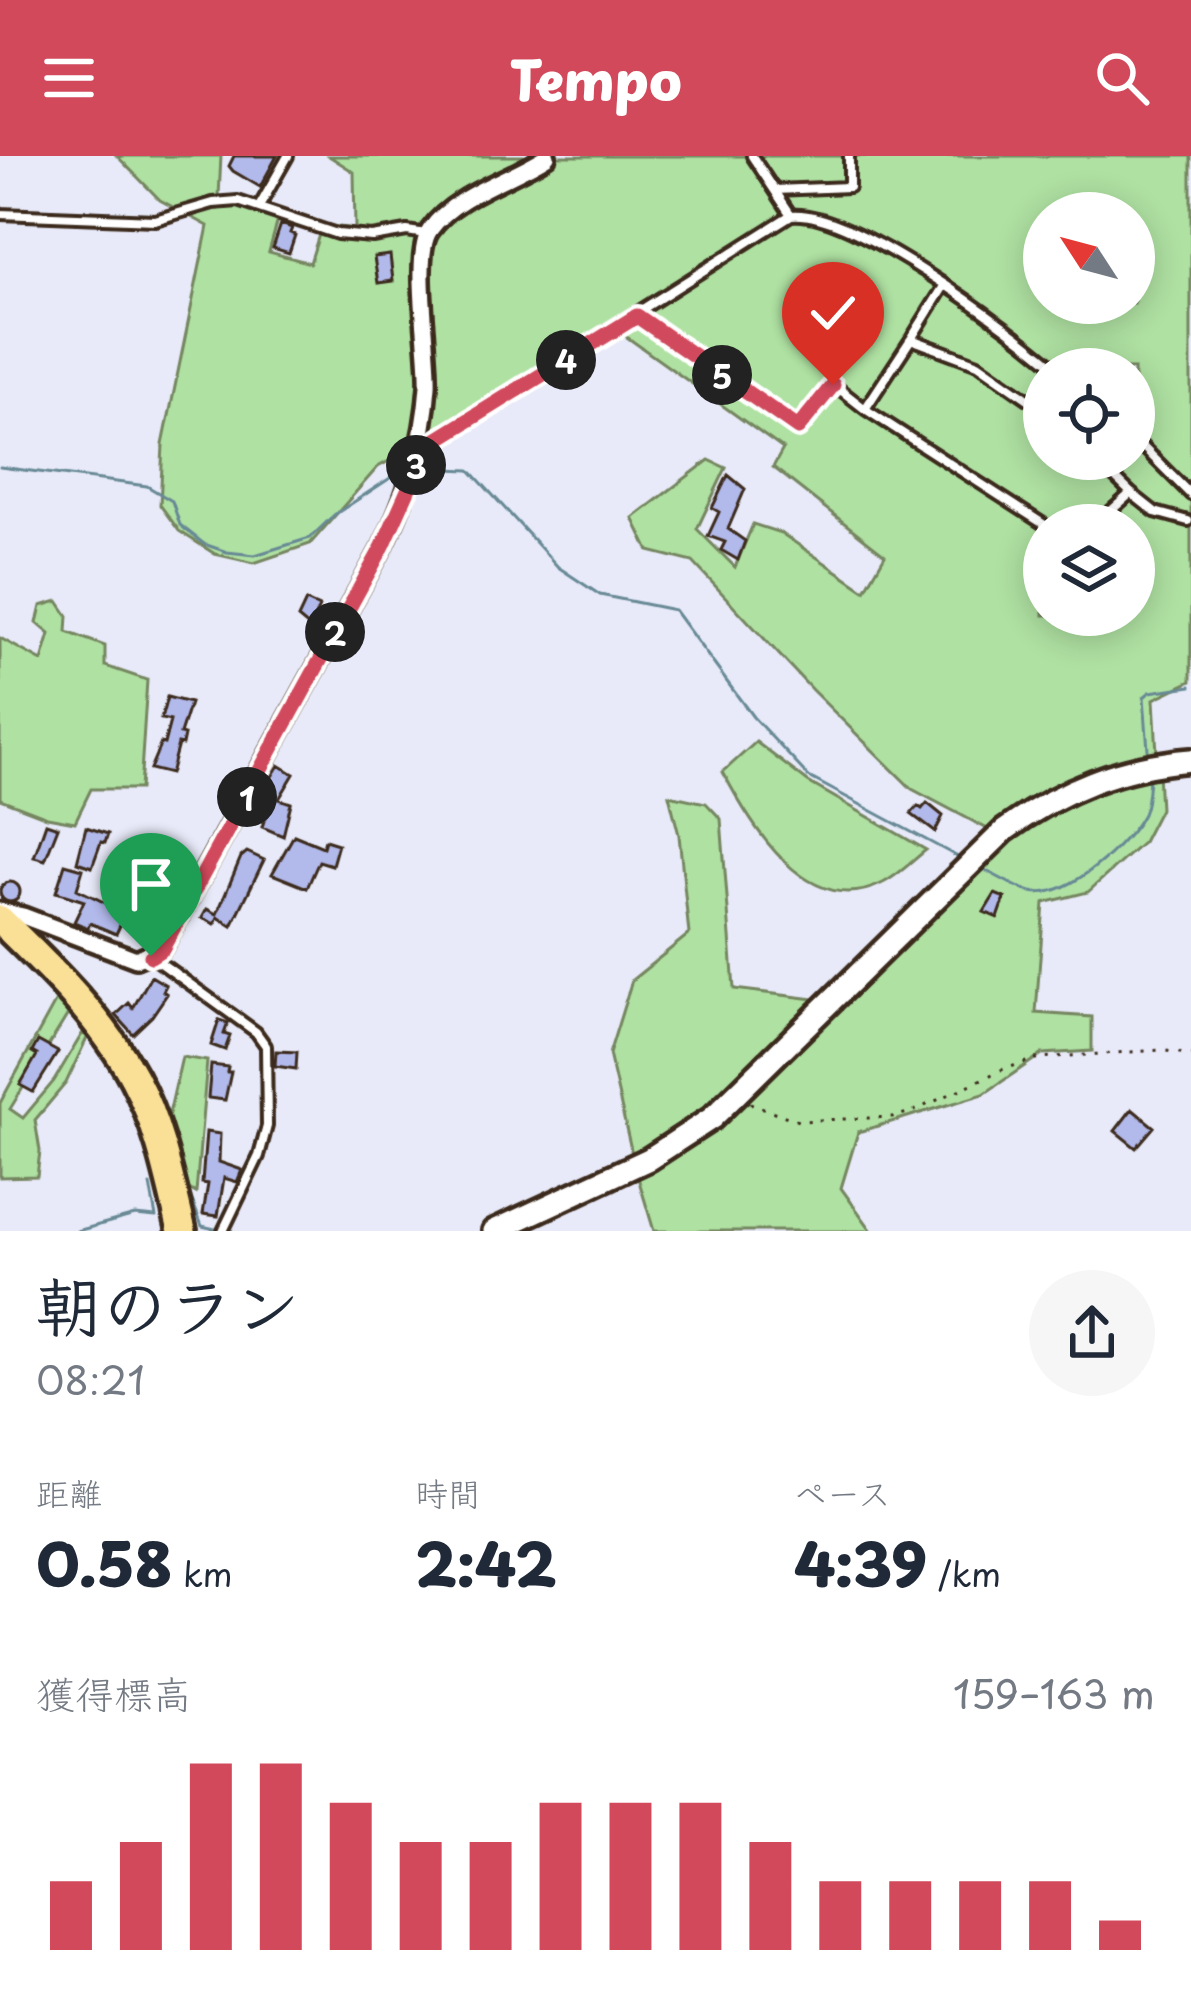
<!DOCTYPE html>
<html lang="ja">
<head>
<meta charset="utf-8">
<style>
	body { margin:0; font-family:"Playpen Sans","Klee One",sans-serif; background:#f6f6f7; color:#1f2937; height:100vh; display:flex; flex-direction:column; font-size:45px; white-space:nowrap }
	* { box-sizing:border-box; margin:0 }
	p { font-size:39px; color:#747a83 }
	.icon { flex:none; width:66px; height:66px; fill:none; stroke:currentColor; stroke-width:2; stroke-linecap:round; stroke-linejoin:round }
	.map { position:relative; height:1075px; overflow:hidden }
	.details { display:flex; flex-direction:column; background:#fff; flex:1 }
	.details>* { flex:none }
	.needle { width:78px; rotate:306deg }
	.fabs { position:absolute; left:1023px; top:36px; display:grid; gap:24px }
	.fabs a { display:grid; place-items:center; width:132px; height:132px; border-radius:50%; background:#fff; box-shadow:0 6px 30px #0003; font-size:60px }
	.pin { position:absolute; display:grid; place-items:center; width:102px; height:102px; color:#fff; margin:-123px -51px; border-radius:50% 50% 50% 0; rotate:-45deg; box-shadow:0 0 12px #0007 }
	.pin .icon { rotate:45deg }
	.km { position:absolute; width:60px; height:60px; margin:-30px; border-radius:50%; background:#222; color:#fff; font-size:33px; line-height:60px; text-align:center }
	.round { display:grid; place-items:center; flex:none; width:126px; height:126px; border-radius:63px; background:#f6f6f7 }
	.headline { display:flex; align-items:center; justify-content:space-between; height:204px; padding:0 36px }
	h1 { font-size:66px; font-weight:800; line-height:90px }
	.stats { display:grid; grid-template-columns:repeat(3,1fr); gap:18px; height:204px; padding:12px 36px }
	.stats div { display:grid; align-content:center }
	.stats b { font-size:60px; font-weight:800 }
	.stats small { font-size:33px; font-weight:400 }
	.stats p { font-size:33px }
	.chart { height:336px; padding:24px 36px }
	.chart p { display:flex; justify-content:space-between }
	.chart svg { width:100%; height:216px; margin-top:12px; stroke:#d1495b; stroke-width:6 }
	header { display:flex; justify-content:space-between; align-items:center; height:156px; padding:0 36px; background:#d1495b; color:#fff; font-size:54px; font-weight:800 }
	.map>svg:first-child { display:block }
</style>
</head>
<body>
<header><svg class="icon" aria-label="menu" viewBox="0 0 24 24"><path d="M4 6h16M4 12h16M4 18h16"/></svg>Tempo<svg class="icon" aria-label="search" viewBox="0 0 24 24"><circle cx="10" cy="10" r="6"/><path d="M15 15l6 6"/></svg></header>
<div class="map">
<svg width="1191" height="1075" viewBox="0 0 1191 1075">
	<rect width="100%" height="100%" fill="#e8eaf9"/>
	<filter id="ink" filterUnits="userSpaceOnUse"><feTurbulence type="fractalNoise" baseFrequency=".00833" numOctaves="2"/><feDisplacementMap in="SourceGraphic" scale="24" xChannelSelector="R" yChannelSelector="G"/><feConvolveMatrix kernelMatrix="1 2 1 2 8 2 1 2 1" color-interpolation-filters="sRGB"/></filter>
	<g filter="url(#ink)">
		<path fill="#afe1a2" stroke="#758660" stroke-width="3" fill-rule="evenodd" d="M117 0H221L219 41 256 44 281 53 269 96 310 107 322 69 355 73 354 16 329 0H523L525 5 532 0H1191V525L1154 543 1160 653 1143 686 1088 736 1044 747 1036 857 1092 861V895L1042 898 984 938 858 976 841 1032 872 1075H654L636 1015 609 898 632 824 689 778 679 679 669 639 706 647 721 663 734 833 838 846 993 676 912 633 812 534 693 406 649 395 633 362 709 304 726 312 697 373 735 411 753 368 781 377 865 434 885 399 773 311 783 293 624 179 378 311 310 388 254 407 215 398 179 375 160 349 163 289 208 70 160 44ZM1044 57H1134V147H1044ZM1044 213H1134V303H1044ZM1044 369H1134V459H1044Z
			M58 445 68 460 67 476 105 490V510L147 524 140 633H91L75 666 47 661 0 643V482L42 505 50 478 37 467 41 450Z
			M756 586 808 626 926 694C912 705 897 721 881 728 807 764 751 670 723 616Z
			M57 843 68 858 10 953 23 962 54 925 82 878 88 880 66 927 35 964 40 995 37 1020 0 1021V947Z
			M182 901 207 905 196 1037 189 1033 167 967Z"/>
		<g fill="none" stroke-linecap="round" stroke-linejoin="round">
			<path stroke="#678995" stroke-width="3" d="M0 311 147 330 172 345 180 369 204 388 227 396 255 399 310 382 334 359 404 313
				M421 312 470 314 558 411 600 439 674 454 753 561 809 621 956 700
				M1148 594 1144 541 1150 536 1191 530
				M980 712C996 719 1015 732 1031 736 1068 744 1128 687 1143 658 1148 647 1148 633 1149 621
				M190 1039 202 1070 215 1073
				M77 1075 135 1059 156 1061 150 1029"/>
		</g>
		<path fill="#b2b9eb" stroke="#3b2a1e" stroke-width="3" d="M234 0H277L260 31 233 15 229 10Z
			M281 68 292 72 290 77 295 79 289 97 273 92Z
			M390 99 393 125 378 127 374 101Z
			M728 319 745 333 728 373 745 385 738 404 721 394 725 386 708 380 719 356 712 352Z
			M306 445 319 451 310 472 298 462Z
			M167 541 190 547 180 578 184 579 182 589 178 588 170 618 150 613 161 587 164 588 170 565 161 563Z
			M279 609 294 618 279 643 291 647 283 680 262 671 275 631 268 627Z
			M927 647 943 660 935 676 911 658 918 650 922 653Z
			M46 667 58 671 45 704 34 701Z
			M86 671 108 678 105 687 101 686 92 711 77 706Z
			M294 679 323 691 325 684 338 688 332 709 319 705 307 732 272 718Z
			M247 696 264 704 232 770 218 761 215 768 202 762 207 753 217 758 241 701Z
			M65 708 83 713 77 733 112 750 116 741 130 747 127 767 122 765 116 778 90 767 88 772 74 766 84 745 56 736Z
			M0 736a10 10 0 1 1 20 0a10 10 0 1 1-20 0Z
			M995 738 1005 742 998 762 984 756Z
			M151 820 166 829 163 835 167 838 152 860 133 878 116 859 129 847 133 852Z
			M219 864 228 867 224 878 230 880 225 894 211 889Z
			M38 885 58 896 33 936 20 929 37 899 32 896Z
			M276 895 297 896 296 913 275 910Z
			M211 909 228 911 227 916H231L225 944 208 942Z
			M1132 953 1154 971 1136 992 1115 975Z
			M206 976 220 978 219 1006 242 1014 237 1026 224 1022 218 1060 203 1058 208 1028 202 1027Z"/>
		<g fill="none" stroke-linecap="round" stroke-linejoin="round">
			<defs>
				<path id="lane" d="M752 0 791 59C850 52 1010 172 1057 213
					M775 34 849 31V0
					M259 51 288 0
					M0 58 155 64 213 47 238 45 337 78 372 81 407 75 426 78
					M637 160 798 272 833 228 865 253
					M911 183 944 130
					M1044 254 978 208 911 183 865 253 1045 369
					M1134 282 1191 339
					M420 294 791 59
					M1131 337 1155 356 1188 365
					M1095 369 1131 337 1096 303
					M151 800 256 876 266 890 267 970 259 1000 223 1075"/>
				<path id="street" d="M0 755 23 760 136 803 162 792 383 390C408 338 424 288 428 230 430 194 412 100 430 74 455 38 510 24 547 0"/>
				<path id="secondary" d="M494 1075 649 1003 712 962 1004 675C1062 633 1120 610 1191 604"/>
				<path id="highway" d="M0 764C48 811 102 862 134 922 159 969 170 1024 182 1075"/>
			</defs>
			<use href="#lane" stroke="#3b2a1e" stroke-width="16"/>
			<use href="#street" stroke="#3b2a1e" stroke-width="24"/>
			<use href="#secondary" stroke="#3b2a1e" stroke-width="30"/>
			<use href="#highway" stroke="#3b2a1e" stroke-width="36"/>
			<path stroke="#3b2a1e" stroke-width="3" stroke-dasharray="3 9" stroke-linecap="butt" d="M750 947 798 965 892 961 912 956 1001 914 1039 902 1161 894 1191 899"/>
			<use href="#lane" stroke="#fff" stroke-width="8"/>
			<use href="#street" stroke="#fff" stroke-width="15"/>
			<use href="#secondary" stroke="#fff" stroke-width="21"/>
			<use href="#highway" stroke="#fadf96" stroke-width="27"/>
		</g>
	</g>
	<g fill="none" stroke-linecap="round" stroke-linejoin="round" filter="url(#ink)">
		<defs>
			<path id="route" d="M151 800 162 793 383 390 409 332 419 295 637 160 798 272 833 229"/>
		</defs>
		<use href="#route" stroke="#fff" stroke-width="24"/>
		<use href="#route" stroke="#d1495b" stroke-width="15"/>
	</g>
</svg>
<div class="fabs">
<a><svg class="needle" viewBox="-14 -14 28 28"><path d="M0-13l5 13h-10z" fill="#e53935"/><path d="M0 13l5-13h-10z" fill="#747a83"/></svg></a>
<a><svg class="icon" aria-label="locate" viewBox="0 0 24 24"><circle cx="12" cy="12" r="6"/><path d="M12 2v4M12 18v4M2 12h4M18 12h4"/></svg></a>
<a><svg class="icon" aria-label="layers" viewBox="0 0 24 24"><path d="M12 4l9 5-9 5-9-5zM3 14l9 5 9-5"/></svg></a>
</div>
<div class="pin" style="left:151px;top:800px;background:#1e9e55"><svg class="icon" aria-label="arrive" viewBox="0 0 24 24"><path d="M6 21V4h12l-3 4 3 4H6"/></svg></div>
<div class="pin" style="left:833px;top:229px;background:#d93025"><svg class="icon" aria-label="check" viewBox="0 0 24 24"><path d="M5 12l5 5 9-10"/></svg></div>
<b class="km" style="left:247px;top:641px">1</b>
<b class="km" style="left:335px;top:476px">2</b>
<b class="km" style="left:416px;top:309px">3</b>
<b class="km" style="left:566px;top:204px">4</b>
<b class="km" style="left:722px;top:219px">5</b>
</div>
<section class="details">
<div class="headline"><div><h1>朝のラン</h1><p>08:21</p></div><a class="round"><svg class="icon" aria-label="share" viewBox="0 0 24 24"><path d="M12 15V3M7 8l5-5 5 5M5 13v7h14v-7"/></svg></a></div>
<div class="stats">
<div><p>距離</p><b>0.58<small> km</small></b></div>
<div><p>時間</p><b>2:42</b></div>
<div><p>ペース</p><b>4:39<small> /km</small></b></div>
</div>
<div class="chart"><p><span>獲得標高</span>159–163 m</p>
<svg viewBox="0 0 160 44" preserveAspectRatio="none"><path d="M5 44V30M15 44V22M25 44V6M35 44V6M45 44V14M55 44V22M65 44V22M75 44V14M85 44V14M95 44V14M105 44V22M115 44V30M125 44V30M135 44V30M145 44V30M155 44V38"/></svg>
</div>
</section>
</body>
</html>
